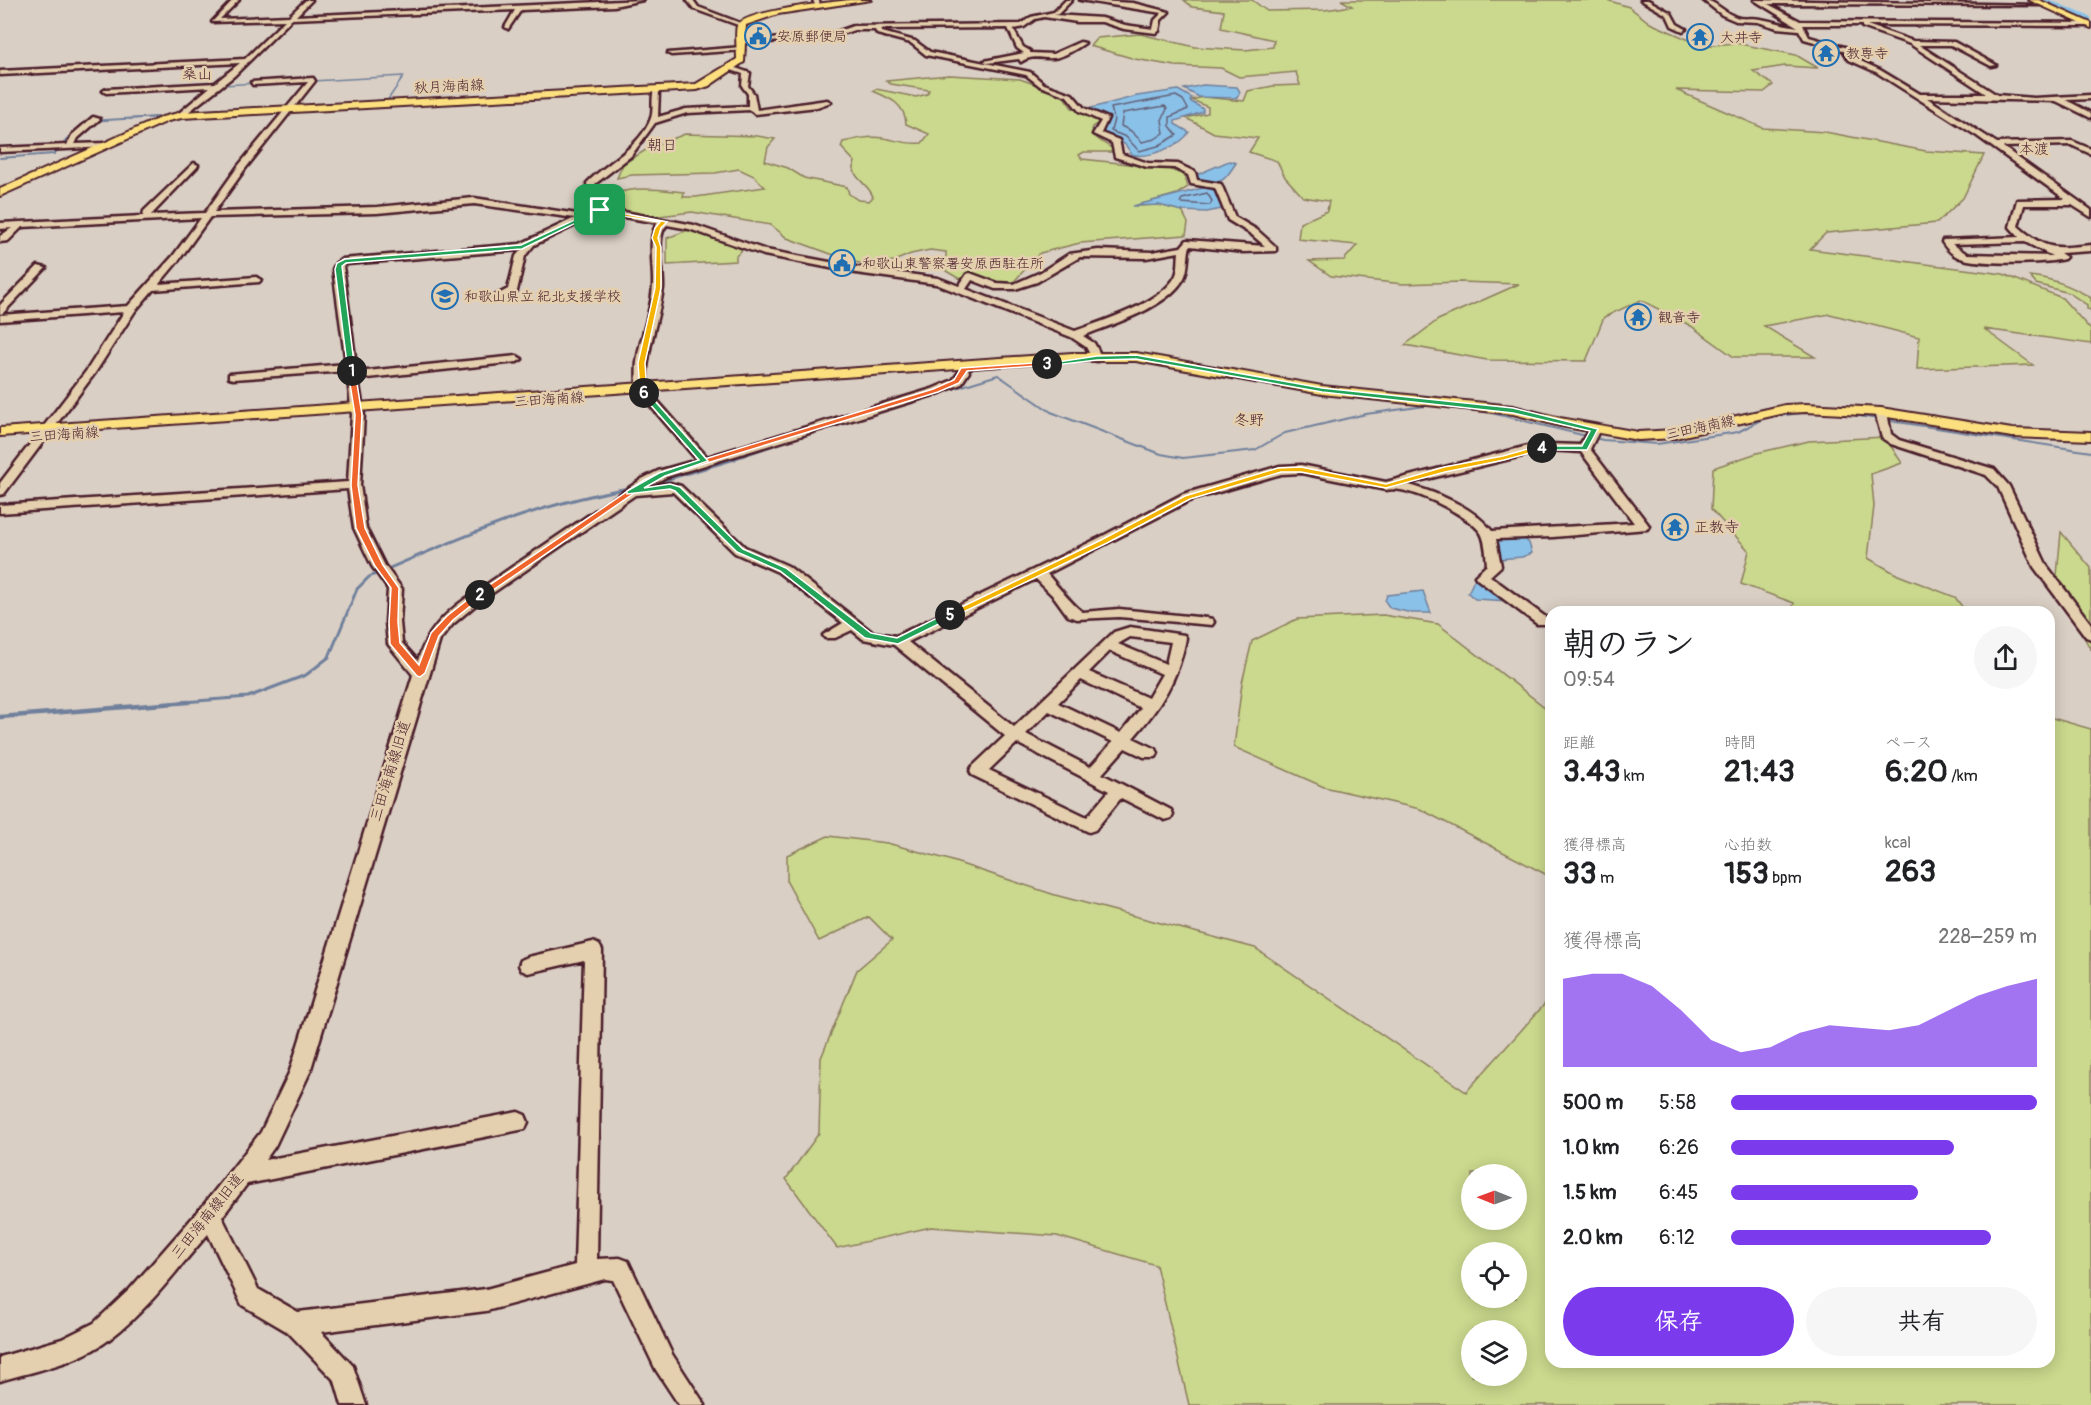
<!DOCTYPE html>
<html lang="ja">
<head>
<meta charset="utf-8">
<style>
	body { margin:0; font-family:Pangolin,"Klee One",sans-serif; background:#f6f6f6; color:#202124; height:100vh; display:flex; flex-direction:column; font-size:22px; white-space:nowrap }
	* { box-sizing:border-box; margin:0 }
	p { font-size:20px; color:#757577 }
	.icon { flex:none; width:33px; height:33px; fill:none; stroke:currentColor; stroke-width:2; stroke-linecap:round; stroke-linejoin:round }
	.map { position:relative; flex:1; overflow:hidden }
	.side { position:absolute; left:1545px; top:606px; width:510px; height:762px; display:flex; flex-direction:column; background:#fff; border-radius:18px; box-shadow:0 3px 15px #0003 }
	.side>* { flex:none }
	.needle { width:39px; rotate:271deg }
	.buttons { position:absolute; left:1461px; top:1164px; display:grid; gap:12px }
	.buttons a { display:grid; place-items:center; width:66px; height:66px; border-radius:50%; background:#fff; box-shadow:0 3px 15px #0003; font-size:30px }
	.pin { position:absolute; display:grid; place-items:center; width:51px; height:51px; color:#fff; margin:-26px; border-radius:12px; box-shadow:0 3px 9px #0006 }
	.km { position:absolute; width:30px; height:30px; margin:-15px; border-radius:50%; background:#222; color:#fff; font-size:16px; line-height:30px; text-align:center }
	.round { display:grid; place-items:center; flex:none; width:63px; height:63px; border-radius:32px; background:#f6f6f6 }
	.head { display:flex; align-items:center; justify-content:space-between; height:102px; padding:0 18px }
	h1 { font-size:33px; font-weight:700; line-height:45px }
	.metrics { display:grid; grid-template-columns:repeat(3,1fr); gap:9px; height:102px; padding:6px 18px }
	.metrics div { display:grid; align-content:center }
	.metrics b { font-size:30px; font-weight:700 }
	.metrics small { font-size:16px; font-weight:400 }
	.metrics p { font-size:16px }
	.chart { height:168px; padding:12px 18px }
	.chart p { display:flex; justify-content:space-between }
	.chart svg { width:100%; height:108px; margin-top:6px; fill:#7c3aed; opacity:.7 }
	.action { display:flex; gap:12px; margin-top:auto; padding:12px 18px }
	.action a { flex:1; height:69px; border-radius:36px; background:#7c3aed; color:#fff; font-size:24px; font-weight:700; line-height:69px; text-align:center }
	.action a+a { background:#f6f6f6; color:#202124 }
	ul { padding:0 18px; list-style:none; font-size:20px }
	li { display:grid; grid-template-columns:96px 72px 1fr; align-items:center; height:45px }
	li i { height:15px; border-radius:8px; background:#7c3aed }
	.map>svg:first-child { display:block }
</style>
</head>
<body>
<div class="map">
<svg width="2091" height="1405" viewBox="0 0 2091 1405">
	<rect width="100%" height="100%" fill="#dacfc4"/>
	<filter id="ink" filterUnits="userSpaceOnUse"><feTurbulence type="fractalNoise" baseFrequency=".0167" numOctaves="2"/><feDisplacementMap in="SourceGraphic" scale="12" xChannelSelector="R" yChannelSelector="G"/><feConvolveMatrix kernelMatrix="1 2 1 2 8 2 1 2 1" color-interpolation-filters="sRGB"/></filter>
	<g filter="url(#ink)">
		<path fill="#cad98d" stroke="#8a7c5c" stroke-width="1.5" fill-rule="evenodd" d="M1184 0H1252L1267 11 1325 10 1352 6 1341 0H1607L1629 7 1650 23 1703 46 1735 43 1796 55 1818 68 1785 66 1753 71 1773 85 1764 92 1676 90 1763 128 1825 132 1926 151 1984 155 1963 198 1937 223 1826 233 1810 249 2003 274 2062 298 2091 330V344L1984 329 2033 365 1917 369 1919 337 1830 314 1764 326 1815 357H1734L1691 326 1641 300 1604 317 1586 361 1487 360 1405 345 1438 320 1519 284 1460 282 1403 284 1331 276 1309 261 1344 260 1357 245 1298 239 1300 223 1327 211 1329 201 1303 197 1285 177 1277 161 1249 152 1258 138 1214 133 1186 118 1208 113V107L1192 100 1203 97 1244 101 1248 91 1273 86 1300 85 1296 72 1239 77 1221 68 1175 66 1135 59 1090 46 1097 38 1140 34 1195 47 1245 50 1273 47 1274 40 1221 28 1224 11 1192 7Z
			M949 75 1020 79 1062 94 1072 108 1100 122 1092 127C1092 139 1105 143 1113 149L1111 152H1084L1079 155 1082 159 1166 168 1184 175 1188 187 1177 194 1135 206 1159 205 1182 211 1188 223 1186 235 1080 243 1040 253 1008 288 958 278 946 271V252L930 250 911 254 894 261 868 264 853 262 787 238 771 225 692 212 651 217 624 213 611 209 600 201C626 184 655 189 684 192L683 197H696L765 187 754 176 739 169 715 173 632 175 617 178 623 164 649 148 685 134 757 136 775 139 768 147 765 161 788 168 804 178 847 187 849 194 858 200 869 201 873 197C869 183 849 178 855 162L841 147 843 142C856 139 869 136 883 138 896 140 908 145 922 143L929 134 906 124C905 104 890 98 873 91L876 89 916 97 927 94 929 90 891 84 886 81Z
			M688 230 743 249 736 256V261L667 265V238Z
			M2029 276C2051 278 2072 286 2091 298V310L2087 309V305L2069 293 2036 284Z
			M1885 437 1902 463 1871 474 1874 506 1868 558 1898 575 1955 597 1966 612H1791L1794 603 1741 584 1749 551 1711 509 1713 468 1757 453 1809 441Z
			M2061 532 2091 568V650L2056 586Z
			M1383 615 1438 624 1551 712V877L1420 809 1324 787 1234 747 1242 683 1252 641 1297 619Z
			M2049 717 2091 729V1405H1189L1156 1265 1057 1236 931 1227 837 1248 786 1179 819 1133 821 1058 857 970 892 940 869 917 819 941 787 882V855L828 836 887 843 946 859 1055 895 1255 948 1466 1092 1551 997V1362H2049ZM1472 1174H1516V1220H1472ZM1472 1252H1516V1298H1472ZM1472 1330H1516V1376H1472Z"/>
		<path fill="#8ac1e8" stroke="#70809c" stroke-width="1.5" d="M1203 85 1237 87 1240 92 1237 98 1199 97 1184 89Z
			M1178 90 1192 98 1190 101 1203 109V112L1175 121V124L1189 132C1182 145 1147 160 1131 154 1125 140 1115 139 1101 134L1108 119 1103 114 1087 109 1137 96Z
			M1229 161 1236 163C1222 184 1222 184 1197 181L1196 175Z
			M1207 187 1213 189 1222 209 1207 212 1182 211 1159 205 1133 206Z
			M1521 536 1529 543 1532 553 1522 557 1500 559 1494 539Z
			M1480 578 1511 601 1475 599 1468 593 1474 580Z
			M1423 591 1431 613H1412L1390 608 1385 601 1387 595Z"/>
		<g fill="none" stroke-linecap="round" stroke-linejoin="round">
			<path stroke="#646077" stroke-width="1.5" d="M1176 96 1183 100 1188 109 1170 117V126L1177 135 1158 146 1139 151 1126 137 1111 131 1114 119 1111 108Z
				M1165 106 1167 109 1162 120 1164 133 1155 139 1142 142 1131 131 1121 126 1123 113Z
				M1207 193 1212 201 1210 205 1180 203 1182 199Z"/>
			<path stroke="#70809c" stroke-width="1.5" d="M312 81 404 76 387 101
				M190 113 224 85 257 83
				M129 119 164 117"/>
			<path stroke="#70809c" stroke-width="2" d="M0 158 54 154 75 131 89 121 157 117
				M917 400 998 375 1051 412 1161 454 1183 458 1255 450 1285 433 1366 414 1433 405
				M1479 410 1603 440 1657 444 1738 432 1766 417 1812 412
				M1846 414 2091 452
				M731 460 832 426"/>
			<path stroke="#70809c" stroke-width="3" d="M648 485 735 459
				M171 703 248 697 306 675 329 657 357 589 369 577C456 539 541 502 635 487"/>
			<path stroke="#70809c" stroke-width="4.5" d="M0 717 189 702"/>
			<path fill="#8ac1e8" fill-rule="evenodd" d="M2039 0H2050L2091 17V23Z"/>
			<defs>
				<path id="minor" d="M233 0H239L220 19 289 16 306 0H312L296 16 643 0 614 6 521 10 508 29 505 27 515 10 292 19 234 76 182 117 179 113 210 87 106 93 103 91 106 89 215 83 240 63 0 75V71L245 59 285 20 212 22Z
					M687 0H693L698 7 743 24 738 25 694 9Z
					M813 0H819L820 7H816Z
					M1066 0H1072L1058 14 1054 15 1102 18 1125 25 1153 29 1155 20 1162 13 1080 0 1133 3 1169 12 1161 20 1159 31 1156 33 1124 29 1102 22H1077L1044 17 1035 19 1024 27 1013 29 1023 47 1030 51V53L1053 54 1080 42 1085 43C1078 48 1063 57 1054 58 1041 59 1033 54 1021 62L1019 59 987 63 984 61 1024 53 1017 48 1008 28 881 29 882 32 915 41 930 52 1030 72 1044 84 1072 94 1084 108 1108 118 1101 133 1119 140 1122 154 1148 163 1178 164 1195 172 1197 180 1221 184 1235 217 1257 230 1276 247V251L1243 252 1190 246C1187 256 1189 268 1184 278 1168 308 1112 324 1083 336L1094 343 1102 358 1097 361 1093 360 1086 347 1071 337 936 284 856 273 764 255 689 229 667 225C655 235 664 271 663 288 660 313 651 337 648 361 646 370 647 380 647 389L707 457 932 389 953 380 959 372 958 363H966L969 372 961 384 940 393 666 477 647 487 670 483 681 486 745 547 788 566 872 632 896 636 1099 538 1183 494 1280 466 1301 465 1386 482 1528 446 1547 444 1580 445 1590 427 1594 426 1600 429 1590 449 1647 523 1649 526 1647 529 1553 537 1496 539 1501 566 1490 576 1547 618 1549 621 1547 624H1537L1477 579 1475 576 1487 565C1486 555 1486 542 1481 533 1469 515 1407 484 1386 490L1301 473 1281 474 1191 500 1047 574C1054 582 1076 609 1083 612L1119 609 1207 618 1212 619 1214 622 1212 625 1119 617 1077 619 1068 616 1055 598 1036 579 908 642 1014 727 1114 632 1130 627 1184 635 1186 638C1179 678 1159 709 1133 738L1156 749 1158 753 1156 757H1144L1125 748 1102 774 1171 810 1173 814 1171 818 1165 820 1121 798 1095 830 1089 832 972 775 970 771 972 767 1005 736 894 645 863 639 852 630 835 638H825L823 635 843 623 778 572 735 553 673 492 635 495 478 603 453 624 440 640 310 1072 275 1146 265 1160 518 1112 525 1115 528 1122 525 1129 247 1184 222 1217 258 1289 298 1312 486 1289 575 1265 584 960 528 973 521 970 519 965 521 960 528 957 593 942 599 945 602 950 597 1259 620 1258 628 1261 672 1354 705 1405H679L656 1370 613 1280 605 1279 486 1311 321 1332 353 1366 366 1405H342L335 1381 288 1332 242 1305 208 1234C177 1269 148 1310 111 1338 80 1363 37 1370 0 1381V1357L62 1339 94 1323 130 1289 202 1207 261 1132 290 1071 413 675 388 644 386 622 388 589 372 566 354 528 348 489 0 513V505L348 482 352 415 347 371 233 379 229 378V374L346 364 333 269 336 263 342 259 520 244 575 218 474 204 377 213 210 217 179 260 159 284 256 277 261 280 259 282 153 290 135 311 95 373 4 494 0 495V483L87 370 124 312 0 321V315L128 306 173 256 201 218 22 227 8 241 0 242V236L12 228 0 229V223L143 216 144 211 194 163 198 165 197 167 151 215 205 213 239 165 308 82 253 85 251 82 313 78 315 81 245 169 214 212 377 207 474 198 584 215 595 209 589 201 587 183C607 162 640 148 651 118 654 110 651 98 654 90L659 91 658 117 686 109 748 106V94L742 86 743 74 728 69 730 66 750 73 748 86 754 94 757 110 827 100 831 102 817 107 755 114 750 110 687 113 655 123 631 156 595 184 597 201 603 208 694 225 766 250 856 267 938 278 959 286 967 274 970 273 997 283 1014 284 1041 272 1069 254 1098 250 1152 252 1181 247 1187 240 1265 246 1251 234 1228 220 1215 188 1191 184 1188 175 1174 168 1147 167 1115 157 1112 143 1093 134 1101 121 1079 111 1067 96 1040 86 1026 75 926 55 911 43 877 34 875 30H854L828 39 742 43 739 41 827 35 853 26 1021 24 1031 17 1054 12ZM601 213 658 223C647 233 654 269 653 285 652 311 640 337 637 362 636 371 637 381 637 390L697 460 658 471 642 479 468 597C444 614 426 632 418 661L402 643 400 622 402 589 385 566 366 528 360 485 364 415 358 379 517 362 522 359 517 356 357 372 343 266 347 264 521 250 516 256 508 289 493 297 498 300 517 291 525 256 534 245ZM1179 252C1178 260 1179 268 1176 275 1163 303 1102 321 1075 331L966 289 972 280 995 289H1015L1037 282 1080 257 1146 258ZM1547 450 1581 452 1634 523 1492 531C1471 505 1437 493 1406 484ZM1130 637 1171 642 1166 664 1118 644ZM1110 651 1162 674 1148 698 1089 672ZM1081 680 1141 708 1121 733 1058 703ZM1049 711 1113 742 1090 767 1026 734ZM1017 743 1109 791 1087 817 989 770Z
					M1641 0H1648L1671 13 1677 24 1686 29 1683 31 1672 26 1667 15Z
					M1703 0C1715 0 1724 13 1736 17 1744 20 1752 17 1760 19 1773 21 1784 25 1798 27L1754 0 2047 5 1768 4 1800 21 2089 23 2087 26 1867 25 1913 41 1954 42 1996 65 1991 66 1951 45H1919L1997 95 2034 98 2091 95V99L2066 100 2091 113V118L2056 101 1927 98 1997 143 2072 141 2091 149V154L2071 145 2003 147 2091 210V217L2072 205H2024L2018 226C2047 252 2055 248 2091 245V251L2060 253 2066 257 2064 259C2044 264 1983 264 1964 259 1954 257 1947 250 1942 242L1943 240 2019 237 2010 227 2017 200 2065 199 1977 136 1876 72 1849 60 1843 50 1804 39 1799 30 1777 28 1758 22 1736 21 1722 15ZM1803 25H1862V27L1910 44 1986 94H1920L1880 70 1854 58 1848 48 1809 37ZM2025 242 2052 256 1967 254 1952 244Z
					M742 47 744 50 671 55 668 53Z
					M93 117 100 119 78 138 75 144 106 143H109V147L0 152V148L67 145 72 135Z
					M38 266 46 268 3 313 0 314V305Z
					M1881 409 1887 412 1891 434 1899 440 1994 469 2009 486 2047 566 2091 624V639L2086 637 2034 567 1998 487 1986 475 1891 444 1882 438 1875 412Z"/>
				<path id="major" d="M850 0H871L778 14 746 25 744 62 709 86 697 90 182 118 168 121 0 196V189L162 117 182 112 696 84 737 59C737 51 735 32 737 26 742 11 833 2 850 0Z
					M2029 0H2039L2091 23V28Z
					M1072 353H1136L1322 386 1513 406 1560 418 1638 432 1675 430 1785 405 1806 404 1881 408 2012 429 2091 432V440L2012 437 1881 416 1806 412 1785 413 1675 438 1638 440 1560 426 1513 414 1322 394 1136 361H1072L0 436V428Z"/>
			</defs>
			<use href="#minor" stroke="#4a1f2b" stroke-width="5"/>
			<use href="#major" stroke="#4a1f2b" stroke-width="4"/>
			<use href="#minor" fill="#e4cfae" fill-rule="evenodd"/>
			<use href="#major" fill="#fce080" fill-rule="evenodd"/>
		</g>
	</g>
	<path fill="#22a559" stroke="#fff" stroke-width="1.5" d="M598 209 603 210 522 249 346 263 342 266 355 371 352 373 348 371 335 269 337 263 345 259 521 245Z"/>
	<path fill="#f0652b" stroke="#fff" stroke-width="1.5" d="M352 368 355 371 362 415 358 485 365 528 383 565 399 588 398 622 400 643 419 665 431 633 447 616 476 593 484 595 453 620 439 636 425 673 420 677 417 676 390 644 389 622 391 588 375 566 356 528 351 485 355 415 348 371Z"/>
	<path fill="#f0652b" stroke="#fff" stroke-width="1.5" d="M1047 362 1050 365 967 371 959 383 938 392 665 476 649 483 483 597 475 595 644 480 659 473 933 389 954 380 961 368Z"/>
	<path fill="#22a559" stroke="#fff" stroke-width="1.5" d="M1136 355 1322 388 1513 408 1598 429 1587 450H1542L1539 448 1540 446H1582L1590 431 1513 413 1322 392 1136 359 1097 360 1047 366 1044 364 1097 356Z"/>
	<path fill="#f5b400" stroke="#fff" stroke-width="1.5" d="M1542 445 1546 448 1545 449 1504 460 1445 472 1386 488 1301 472H1281L1190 499 1107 543 953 617 945 615 1101 540 1185 496 1278 468 1301 467 1386 484 1444 467 1503 456Z"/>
	<path fill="#22a559" stroke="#fff" stroke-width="1.5" d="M641 391H646L708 461 665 476 644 488 670 484 680 487 743 549 786 568 871 633 897 638 947 613H953V617L898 644 865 638 780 571 737 552 675 491 670 489 627 494V491L659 473 699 460 641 394Z"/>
	<path fill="#f5b400" stroke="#fff" stroke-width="1.5" d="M600 209 667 222 661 228 658 238 661 247V288L645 363 647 393 644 395 640 393 638 363 655 288 656 247 652 238 655 228 660 222 598 212Z"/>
	<defs>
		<symbol id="civic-ring" viewBox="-11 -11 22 22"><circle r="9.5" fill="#e4cfae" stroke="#1f6fb2" stroke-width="1.5"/><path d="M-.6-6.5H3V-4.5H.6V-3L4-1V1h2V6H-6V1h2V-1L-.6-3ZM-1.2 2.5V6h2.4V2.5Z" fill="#1f6fb2"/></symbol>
		<symbol id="temple-ring" viewBox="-11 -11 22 22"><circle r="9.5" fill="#e4cfae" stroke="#1f6fb2" stroke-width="1.5"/><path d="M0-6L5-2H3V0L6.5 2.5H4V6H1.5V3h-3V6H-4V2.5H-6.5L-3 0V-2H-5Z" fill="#1f6fb2"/></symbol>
		<symbol id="school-ring" viewBox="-11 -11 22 22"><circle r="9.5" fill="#e4cfae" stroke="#1f6fb2" stroke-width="1.5"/><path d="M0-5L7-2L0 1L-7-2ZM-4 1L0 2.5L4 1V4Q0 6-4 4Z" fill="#1f6fb2"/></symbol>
	</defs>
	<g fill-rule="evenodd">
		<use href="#civic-ring" x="743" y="21" width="30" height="30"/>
		<use href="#temple-ring" x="1685" y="22" width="30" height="30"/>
		<use href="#temple-ring" x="1811" y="38" width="30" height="30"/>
		<use href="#civic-ring" x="827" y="248" width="30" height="30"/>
		<use href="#school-ring" x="430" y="281" width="30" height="30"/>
		<use href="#temple-ring" x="1623" y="302" width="30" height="30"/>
		<use href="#temple-ring" x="1660" y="512" width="30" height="30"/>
	</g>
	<g text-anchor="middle" stroke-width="5" stroke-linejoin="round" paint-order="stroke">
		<g font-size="14" fill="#4a1f2b" stroke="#e4cfae" text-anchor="start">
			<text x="777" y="41">安原郵便局</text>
			<text x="1720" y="42">大井寺</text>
			<text x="1846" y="58">教専寺</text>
			<text x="862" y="268">和歌山東警察署安原西駐在所</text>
			<text x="464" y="301">和歌山県立 紀北支援学校</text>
			<text x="1658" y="322">観音寺</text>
		</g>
		<g font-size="14" fill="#4a1f2b" stroke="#e4cfae">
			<text transform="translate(449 86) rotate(-3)" y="5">秋月海南線</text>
			<text transform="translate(549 399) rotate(-4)" y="5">三田海南線</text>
			<text transform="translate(1700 427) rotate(-12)" y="5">三田海南線</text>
			<text transform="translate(64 434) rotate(-4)" y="5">三田海南線</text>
		</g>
		<g font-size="15" fill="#4a1f2b" stroke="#e4cfae">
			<text x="197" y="79">桑山</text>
			<text x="662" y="150">朝日</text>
			<text x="2034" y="154">本渡</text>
			<text x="1249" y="425">冬野</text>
		</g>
		<g font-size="15" fill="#4a1f2b" stroke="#e4cfae" text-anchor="start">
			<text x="1694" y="532">正教寺</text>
		</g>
		<g font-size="15" fill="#4a1f2b" stroke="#e4cfae">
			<text transform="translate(390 771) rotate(-73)" y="5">三田海南線旧道</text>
			<text transform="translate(207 1216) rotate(-51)" y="5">三田海南線旧道</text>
		</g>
	</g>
</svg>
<div class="buttons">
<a><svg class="needle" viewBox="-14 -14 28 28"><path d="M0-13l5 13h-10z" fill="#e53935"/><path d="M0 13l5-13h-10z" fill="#757577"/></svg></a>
<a><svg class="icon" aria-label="locate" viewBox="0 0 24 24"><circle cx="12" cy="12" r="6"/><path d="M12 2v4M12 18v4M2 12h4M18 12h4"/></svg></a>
<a><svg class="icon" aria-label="layers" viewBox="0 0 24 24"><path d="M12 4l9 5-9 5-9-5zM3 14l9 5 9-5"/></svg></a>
</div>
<div class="pin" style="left:600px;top:210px;background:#1e9e55"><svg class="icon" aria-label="arrive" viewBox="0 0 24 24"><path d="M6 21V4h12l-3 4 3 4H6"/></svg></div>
<b class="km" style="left:352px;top:371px">1</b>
<b class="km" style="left:480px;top:595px">2</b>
<b class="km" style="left:1047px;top:364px">3</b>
<b class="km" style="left:1542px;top:448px">4</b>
<b class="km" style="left:950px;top:615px">5</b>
<b class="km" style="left:644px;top:393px">6</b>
<section class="side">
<div class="head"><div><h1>朝のラン</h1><p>09:54</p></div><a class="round"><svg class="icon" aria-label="share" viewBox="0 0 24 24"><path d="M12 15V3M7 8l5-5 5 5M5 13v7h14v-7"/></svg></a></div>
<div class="metrics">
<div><p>距離</p><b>3.43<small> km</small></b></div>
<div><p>時間</p><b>21:43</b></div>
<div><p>ペース</p><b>6:20<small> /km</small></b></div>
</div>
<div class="metrics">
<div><p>獲得標高</p><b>33<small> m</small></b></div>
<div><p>心拍数</p><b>153<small> bpm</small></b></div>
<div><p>kcal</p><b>263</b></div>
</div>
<div class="chart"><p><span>獲得標高</span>228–259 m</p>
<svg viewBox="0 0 160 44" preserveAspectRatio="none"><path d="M0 44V8L10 6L20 6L30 11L40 21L50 33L60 38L70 36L80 30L90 27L100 28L110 29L120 27L130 21L140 15L150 11L160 8V44z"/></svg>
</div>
<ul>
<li><b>500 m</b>5:58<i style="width:100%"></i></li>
<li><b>1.0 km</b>6:26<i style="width:73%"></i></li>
<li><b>1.5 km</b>6:45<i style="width:61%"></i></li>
<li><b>2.0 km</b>6:12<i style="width:85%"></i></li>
</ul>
<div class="action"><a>保存</a><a>共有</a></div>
</section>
</div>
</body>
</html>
